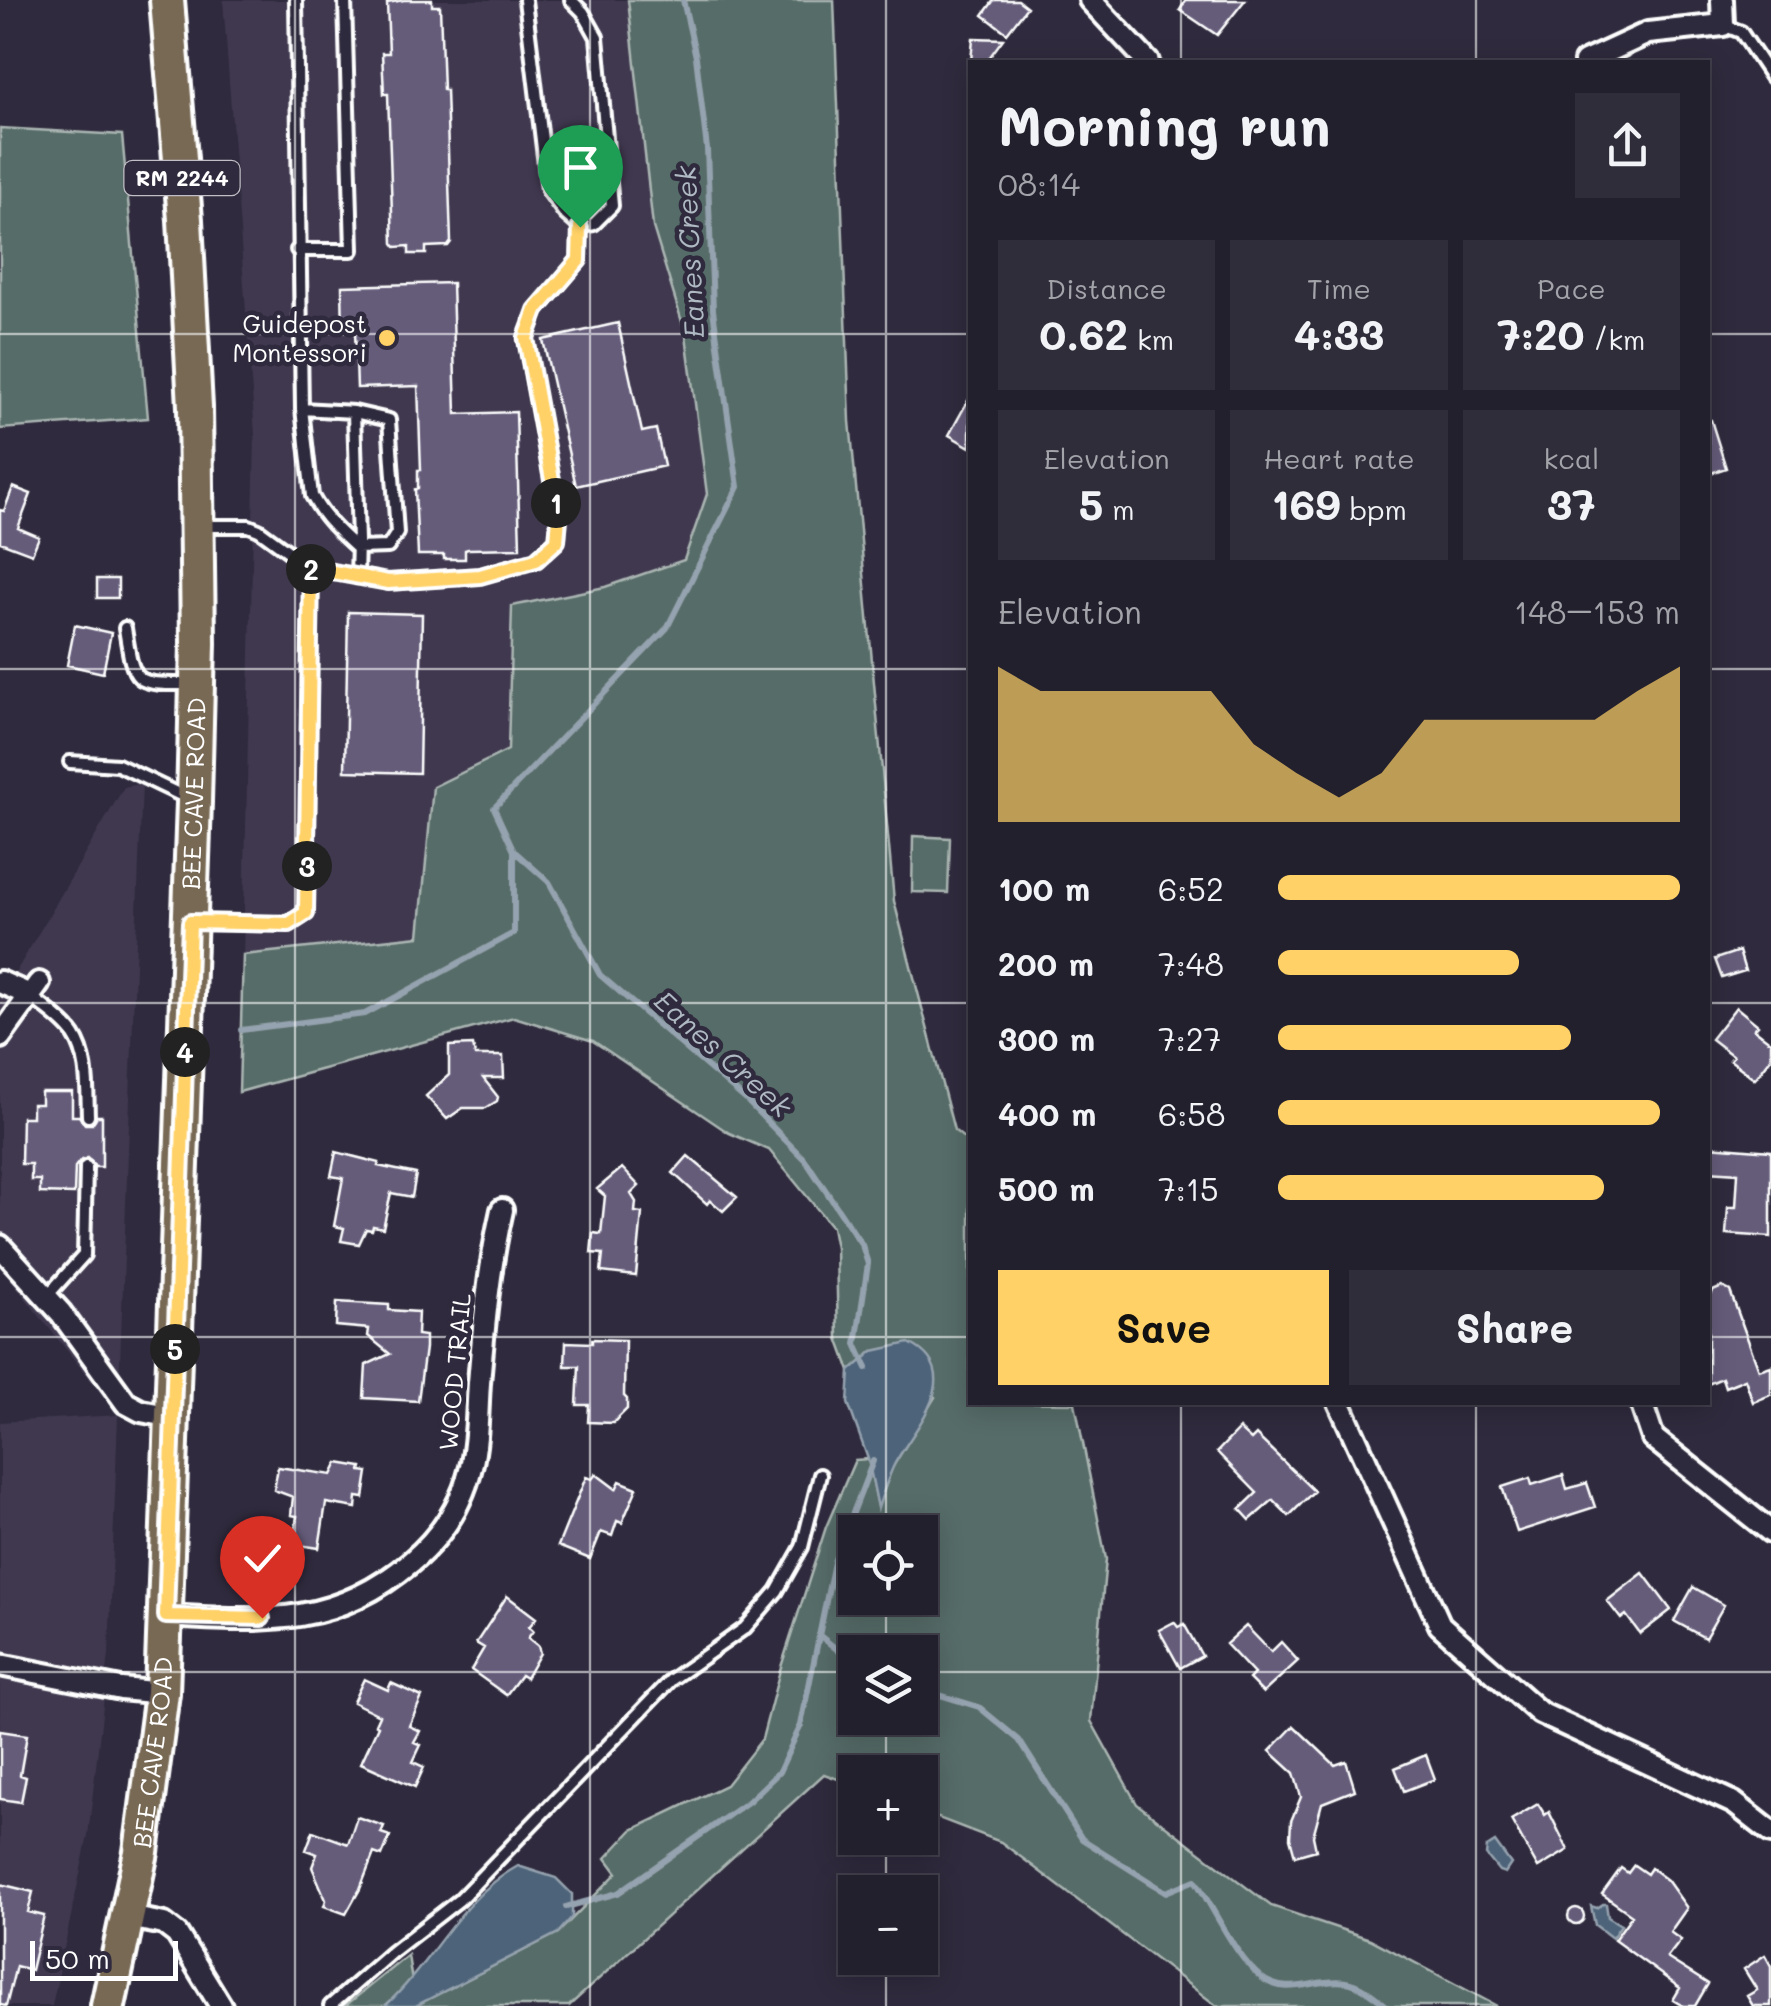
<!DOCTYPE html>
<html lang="en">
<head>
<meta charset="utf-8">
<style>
	body { margin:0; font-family:Mali,sans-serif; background:#2f2d3a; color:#f1f3f6; height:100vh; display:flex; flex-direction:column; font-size:38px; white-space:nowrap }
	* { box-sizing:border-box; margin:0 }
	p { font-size:32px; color:#a3a3aa }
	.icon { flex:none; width:55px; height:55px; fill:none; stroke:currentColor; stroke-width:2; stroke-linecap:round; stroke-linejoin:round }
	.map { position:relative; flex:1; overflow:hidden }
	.sheet { position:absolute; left:968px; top:60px; width:742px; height:1345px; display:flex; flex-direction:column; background:#23202e; border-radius:0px; box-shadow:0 5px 25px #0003,0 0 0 2px #403e4a }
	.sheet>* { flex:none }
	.controls { position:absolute; left:838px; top:1515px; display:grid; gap:20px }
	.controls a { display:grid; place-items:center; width:100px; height:100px; border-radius:0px; background:#23202e; box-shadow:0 5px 25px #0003,0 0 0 2px #403e4a; font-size:50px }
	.scale { position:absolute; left:30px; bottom:25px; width:148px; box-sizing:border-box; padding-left:10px; border:5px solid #fff; border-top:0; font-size:28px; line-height:35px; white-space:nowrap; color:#fff; -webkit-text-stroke:8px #2f2a3d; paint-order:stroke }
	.pin { position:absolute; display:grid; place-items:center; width:85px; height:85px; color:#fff; margin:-102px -42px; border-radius:50% 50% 50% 0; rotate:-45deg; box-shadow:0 0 10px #0007 }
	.pin .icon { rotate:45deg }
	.km { position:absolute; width:50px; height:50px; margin:-25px; border-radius:50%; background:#222; color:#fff; font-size:28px; line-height:50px; text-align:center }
	.round { display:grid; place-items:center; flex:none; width:105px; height:105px; border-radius:0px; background:#2f2d3a }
	.overview { display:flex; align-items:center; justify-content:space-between; height:170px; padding:0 30px }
	h1 { font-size:55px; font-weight:700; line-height:75px }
	.metrics { display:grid; grid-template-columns:repeat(3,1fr); gap:15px; height:170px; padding:10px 30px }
	.metrics div { display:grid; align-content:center; border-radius:0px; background:#2f2d3a; text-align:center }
	.metrics b { font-size:42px; font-weight:700 }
	.metrics small { font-size:28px; font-weight:400 }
	.metrics p { font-size:28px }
	.chart { height:280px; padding:20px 30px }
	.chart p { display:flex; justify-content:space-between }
	.chart svg { width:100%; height:180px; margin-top:10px; fill:#ffd166; opacity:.7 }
	.action { display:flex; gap:20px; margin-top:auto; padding:20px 30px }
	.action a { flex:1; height:115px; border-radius:0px; background:#ffd166; color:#111; font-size:40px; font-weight:700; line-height:115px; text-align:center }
	.action a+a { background:#2f2d3a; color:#f1f3f6 }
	ul { padding:0 30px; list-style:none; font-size:32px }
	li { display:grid; grid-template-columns:160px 120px 1fr; align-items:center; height:75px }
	li i { height:25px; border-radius:12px; background:#ffd166 }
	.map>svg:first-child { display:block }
</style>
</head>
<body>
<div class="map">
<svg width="1771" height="2006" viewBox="0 0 1771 2006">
	<rect width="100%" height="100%" fill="#2f2a3d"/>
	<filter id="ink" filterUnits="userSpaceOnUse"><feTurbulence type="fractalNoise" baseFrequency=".01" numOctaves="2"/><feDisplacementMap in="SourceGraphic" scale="20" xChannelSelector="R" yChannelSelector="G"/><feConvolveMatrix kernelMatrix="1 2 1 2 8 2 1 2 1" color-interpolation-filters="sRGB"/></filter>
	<g filter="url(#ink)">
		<path fill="#3f394f" d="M223 0H628L653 227 686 335 707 494 684 560 605 587 512 607 508 750 433 787 419 936 243 955 255 435Z
			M142 783 109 1654 88 1836 52 2006H0V1422L118 1415 0 1266V999L124 787Z"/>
		<path fill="#576c67" stroke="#abb6b3" stroke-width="2.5" fill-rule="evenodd" d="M628 0H834L850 421 894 901 954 1130 970 1143V1402L1075 1403 1106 1559 1091 1721 1137 1804 1271 1906 1370 1939 1497 2006H1217L1001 1842 920 1811V1772H855V1785L824 1774 569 2006H415L558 1933 617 1873 606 1858 632 1830 726 1785 762 1739 780 1670 826 1527 855 1460 868 1459 878 1506 892 1468 935 1397 873 1351 850 1371 838 1338 836 1248 832 1227 769 1150 729 1133 593 1041 514 1017 239 1092 243 955 419 936 433 787 508 750 512 606 605 587 684 560 707 494 686 335 653 227ZM855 1532H920V1598H855ZM855 1652H920V1718H855Z
			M0 128 122 135 148 418 0 429Z
			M913 836 950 838 948 893 912 892Z
			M408 1955 412 1982 385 2006H345Z"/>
		<path fill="#4e6479" stroke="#95a2af" stroke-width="2.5" d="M909 1343C968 1372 916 1426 895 1463 888 1477 883 1493 878 1508L868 1459 848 1403 850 1371 873 1351Z
			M1495 1842 1511 1864 1505 1873 1499 1871 1486 1855 1487 1847Z
			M518 1866 556 1878 572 1894V1917L558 1933 415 2006H385C433 1962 459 1898 518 1866Z
			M1603 1904H1606L1608 1917 1621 1925 1612 1938 1595 1925 1591 1906 1597 1908Z"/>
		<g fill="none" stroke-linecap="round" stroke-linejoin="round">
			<path stroke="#95a2af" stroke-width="6" d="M683 0 696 57 707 149 713 310 738 487 667 628 494 808 514 851 549 882 600 975 745 1099 806 1161 862 1245 868 1264 856 1344 867 1368
				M241 1030 365 1014 514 933V851
				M819 1635 855 1664
				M920 1689 979 1707 1019 1740 1082 1839 1166 1892 1195 1880C1213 1907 1237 1960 1262 1978 1289 1998 1316 1977 1346 1982 1361 1984 1375 1997 1387 2006
				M566 1907 618 1893 749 1801 779 1772 801 1725 834 1562 873 1461"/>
		</g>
		<path fill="#655c7a" stroke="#fff" stroke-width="2.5" d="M404 0H432V6H440L443 90H446L451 242 448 246 426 247V254H409V246L396 247 393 243 388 94H384L382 53H389L387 3Z
			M994 0H1018L1027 7 1007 33 983 15Z
			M1186 0H1245L1217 35 1180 10Z
			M973 38 1003 39 986 62H971Z
			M452 283 456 414 516 412 520 548 468 549 465 550V559H444V555H418L415 489 418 488V470H421L418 386 357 388 355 331H343L342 286Z
			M618 323 642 432 656 429 664 466 576 486 543 340Z
			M970 397V447L949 435Z
			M1708 420H1711L1726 468 1708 474Z
			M13 487 31 494 18 528 39 537 32 554 0 542V510L4 511Z
			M97 579H118V598H97Z
			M348 612 422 614 419 773 345 771Z
			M75 625 111 633 103 673 67 665Z
			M1739 951 1745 971 1722 978 1715 959Z
			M1736 1007 1758 1025 1754 1029 1771 1042V1058L1755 1079 1730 1060 1733 1056 1711 1039Z
			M473 1045 475 1056H503L504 1078H483L498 1097 497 1101 486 1108H463L447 1119 426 1096 449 1075V1046Z
			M41 1092H72V1116H79L85 1124H92L97 1116H102V1167H95L87 1158 79 1162 75 1167 74 1194 40 1193V1180H31V1164H21L22 1117H32V1104H41Z
			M1708 1146 1771 1151V1237L1726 1234 1728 1207H1736L1738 1173 1708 1171Z
			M336 1152 379 1163 378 1166 416 1174 412 1197 391 1193 383 1228 373 1226 372 1230 366 1229 359 1244 341 1241 344 1228 334 1226 343 1178 331 1176Z
			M688 1156 737 1197 723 1211 710 1200 707 1204 673 1173Z
			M622 1168 639 1186 631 1194 636 1202 635 1212 642 1213 636 1276 601 1272 603 1254 591 1253 593 1233 601 1234 605 1196 597 1189Z
			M1722 1287 1730 1291 1759 1370 1771 1366V1395L1753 1402 1745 1379 1725 1387 1722 1378 1708 1384V1302L1713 1291Z
			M337 1302 389 1305V1310L418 1312 417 1335 425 1336V1348L418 1401 364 1398 366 1365 390 1354 368 1336 369 1329 336 1326Z
			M592 1339 625 1340 624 1396 627 1399V1409L613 1423 588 1422 589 1405H577L579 1366H565L566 1342 592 1343Z
			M1239 1429 1251 1440 1256 1435 1314 1491 1289 1516 1273 1500 1250 1520 1240 1509 1257 1493 1217 1452Z
			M338 1463 362 1467 361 1471 368 1472 364 1498 357 1497 356 1508 326 1503 319 1548 293 1544 297 1516 291 1515 293 1497 274 1490 278 1467 332 1475Z
			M596 1474 616 1489 620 1481 637 1488 622 1523 617 1521 612 1536 601 1532 590 1559 558 1546 586 1477 592 1479Z
			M1563 1475 1567 1489 1587 1483 1595 1507 1517 1532 1502 1487 1530 1478 1532 1485Z
			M1643 1573 1671 1610 1640 1634 1626 1615 1621 1619 1607 1601Z
			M1693 1587 1724 1605 1705 1638 1674 1621Z
			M507 1596 536 1618 529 1627 533 1631 528 1638 538 1646 540 1653 526 1678 521 1675 506 1695 471 1670 484 1648 476 1643Z
			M1174 1622 1178 1627 1184 1624 1202 1656 1180 1668 1159 1630Z
			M1246 1626 1271 1652 1281 1642 1298 1661 1263 1693 1249 1679 1254 1674 1226 1644Z
			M364 1679 388 1690 391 1683 422 1697 409 1726 420 1731 414 1742 421 1745 413 1762 424 1767 415 1787 361 1763 378 1726 375 1724 379 1715 353 1702Z
			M1294 1726 1335 1765 1346 1761 1355 1790 1322 1803 1313 1836 1316 1850 1295 1856 1290 1838 1291 1821 1301 1797 1294 1773 1270 1751Z
			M0 1731 27 1735 20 1775 26 1777 21 1802 0 1799Z
			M1426 1755 1435 1779 1404 1791 1395 1768Z
			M1538 1804 1545 1815 1549 1812 1568 1850 1538 1868 1511 1820Z
			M357 1817 384 1826 381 1833 390 1836 382 1856 374 1853 360 1889 346 1914 324 1906 326 1900 312 1867 317 1854 306 1850 313 1831 348 1844Z
			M1634 1865 1647 1874 1651 1868 1667 1880 1687 1908 1670 1932 1681 1940 1667 1958 1708 1984 1695 2006H1683L1673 2000 1680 1988 1614 1940 1632 1915 1602 1894 1621 1868 1628 1873Z
			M0 1884 33 1892 28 1912 44 1916 31 1970 16 1966 6 2006 0 2005Z
			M1568 1916a8 8 0 1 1 16 0a8 8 0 1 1-16 0Z
			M1765 1955 1771 1966V2006H1753L1747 1996 1757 1990 1744 1969Z"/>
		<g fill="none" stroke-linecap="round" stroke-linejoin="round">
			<defs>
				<path id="service" d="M296 0 302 409
					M571 0 583 12 597 37 612 206 594 224 580 227
					M1723 25 1741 32 1771 77
					M297 250H352L345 0
					M354 412 389 420 397 533 388 547 357 548C339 532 324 518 312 496L302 409 354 412 358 541 357 577
					M199 526H249L259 530 311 568 388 582 480 576 536 560 557 541 559 518 525 338 537 310 579 260 580 227 565 214 548 190 525 0
					M125 628C134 686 133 684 191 684
					M70 762 118 765 189 799
					M196 922 289 924 306 913 311 568
					M31 996C44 1008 64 1020 74 1035 89 1057 87 1091 88 1116
					M47 1296 84 1255 86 1167
					M330 2006 392 1952 459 1900 671 1680 745 1628 777 1591 802 1547 820 1475"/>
				<path id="minor" d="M1090 0 1148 62
					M1585 62 1648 33 1723 25 1722 0
					M0 982 30 995
					M0 1037 39 983
					M0 1246 61 1313 126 1403 141 1411 173 1417
					M1339 1402 1440 1625 1540 1713 1734 1803 1771 1832
					M1641 1402 1653 1438 1771 1532
					M166 1616C262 1621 334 1628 411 1562 441 1537 462 1504 471 1467 478 1440 477 1410 479 1383 484 1324 489 1267 502 1210
					M0 1665 121 1689 162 1693
					M129 1917 164 1924 177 1934 221 2006"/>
				<g id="primary">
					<path id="s1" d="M108 2006 141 1852 162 1693 194 802 198 643 195 407 185 220 167 0"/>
				</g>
			</defs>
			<use href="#service" stroke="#fff" stroke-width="18"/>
			<use href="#minor" stroke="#fff" stroke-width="28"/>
			<use href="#primary" stroke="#fff" stroke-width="40"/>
			<use href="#service" stroke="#2f2a3d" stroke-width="10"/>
			<use href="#minor" stroke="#2f2a3d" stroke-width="20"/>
			<use href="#primary" stroke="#786954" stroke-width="32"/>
		</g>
	</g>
	<g fill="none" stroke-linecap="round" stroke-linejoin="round" filter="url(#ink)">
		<defs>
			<path id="route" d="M262 1618 166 1616 190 922 289 924 306 913 311 568 388 582 480 576 536 560 557 541 559 518 526 338 536 310 579 260 580 227"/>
		</defs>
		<use href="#route" stroke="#fff" stroke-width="20"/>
		<use href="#route" stroke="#ffd166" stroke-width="12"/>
	</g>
	<path fill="none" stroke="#fff" stroke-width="2.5" stroke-opacity="0.55" d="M295 0V2006M590 0V2006M886 0V1532M1181 0V62M1476 0V62M0 334H970M1708 334H1771M0 669H970M1708 669H1771M0 1003H970M1708 1003H1771M0 1337H970M1708 1337H1771M1181 1402V2006M1476 1402V2006M886 1598V1652M0 1672H855M920 1672H1771M886 1718V1772M886 1838V1892M886 1958V2006"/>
	<circle fill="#ffd166" stroke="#2f2a3d" stroke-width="4" cx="387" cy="338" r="10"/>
	<g text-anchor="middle" stroke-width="9" stroke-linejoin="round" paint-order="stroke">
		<rect fill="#2f2a3d" stroke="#c1bfc5" stroke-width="2.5" x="124.5" y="161" width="115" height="34" rx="8"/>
		<g font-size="22" font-weight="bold" fill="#fff">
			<text x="182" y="186">RM 2244</text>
		</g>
		<g font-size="25" fill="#fff" stroke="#2f2a3d" text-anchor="end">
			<text x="367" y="333">Guidepost<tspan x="367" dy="29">Montessori</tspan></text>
		</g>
		<g font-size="25" fill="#fff" stroke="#2f2a3d">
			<text dy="9" stroke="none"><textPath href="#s1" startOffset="1218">BEE CAVE ROAD</textPath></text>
			<text transform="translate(455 1372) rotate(-85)" y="9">WOOD TRAIL</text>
			<text dy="9" stroke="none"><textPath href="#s1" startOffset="258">BEE CAVE ROAD</textPath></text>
		</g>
		<g font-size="28" font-style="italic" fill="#afb9c3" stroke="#2f2a3d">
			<text transform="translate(690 252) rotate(-93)" y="10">Eanes Creek</text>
			<text transform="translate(723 1054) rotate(42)" y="10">Eanes Creek</text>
		</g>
	</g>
</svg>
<div class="controls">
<a><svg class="icon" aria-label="locate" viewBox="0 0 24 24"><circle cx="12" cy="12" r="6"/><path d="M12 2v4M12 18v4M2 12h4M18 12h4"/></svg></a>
<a><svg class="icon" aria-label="layers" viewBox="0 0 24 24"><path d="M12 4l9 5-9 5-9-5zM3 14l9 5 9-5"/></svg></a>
<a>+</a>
<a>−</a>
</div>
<div class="scale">50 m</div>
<div class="pin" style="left:580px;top:227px;background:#1e9e55"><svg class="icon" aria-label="arrive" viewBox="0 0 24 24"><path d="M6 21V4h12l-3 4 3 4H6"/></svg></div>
<div class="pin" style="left:262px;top:1618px;background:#d93025"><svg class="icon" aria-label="check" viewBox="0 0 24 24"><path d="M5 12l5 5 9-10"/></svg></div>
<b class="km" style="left:556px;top:503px">1</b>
<b class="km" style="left:311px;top:569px">2</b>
<b class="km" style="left:307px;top:866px">3</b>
<b class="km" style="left:185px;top:1052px">4</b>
<b class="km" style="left:175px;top:1349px">5</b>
<section class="sheet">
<div class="overview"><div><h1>Morning run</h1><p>08:14</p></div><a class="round"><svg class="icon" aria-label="share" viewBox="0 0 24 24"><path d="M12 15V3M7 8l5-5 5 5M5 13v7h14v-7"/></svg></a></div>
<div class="metrics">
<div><p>Distance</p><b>0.62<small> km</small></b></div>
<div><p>Time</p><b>4:33</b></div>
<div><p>Pace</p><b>7:20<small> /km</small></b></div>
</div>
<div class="metrics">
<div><p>Elevation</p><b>5<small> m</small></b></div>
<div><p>Heart rate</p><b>169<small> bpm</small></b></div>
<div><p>kcal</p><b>37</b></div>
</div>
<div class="chart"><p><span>Elevation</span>148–153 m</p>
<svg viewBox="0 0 160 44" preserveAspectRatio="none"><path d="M0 44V6L10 12L20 12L30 12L40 12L50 12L60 25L70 32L80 38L90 32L100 19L110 19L120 19L130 19L140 19L150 12L160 6V44z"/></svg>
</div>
<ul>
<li><b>100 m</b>6:52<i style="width:100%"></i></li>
<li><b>200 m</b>7:48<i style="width:60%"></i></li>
<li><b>300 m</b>7:27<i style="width:73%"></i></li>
<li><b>400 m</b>6:58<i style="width:95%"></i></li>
<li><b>500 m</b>7:15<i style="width:81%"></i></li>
</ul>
<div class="action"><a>Save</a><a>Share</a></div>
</section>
</div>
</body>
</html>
